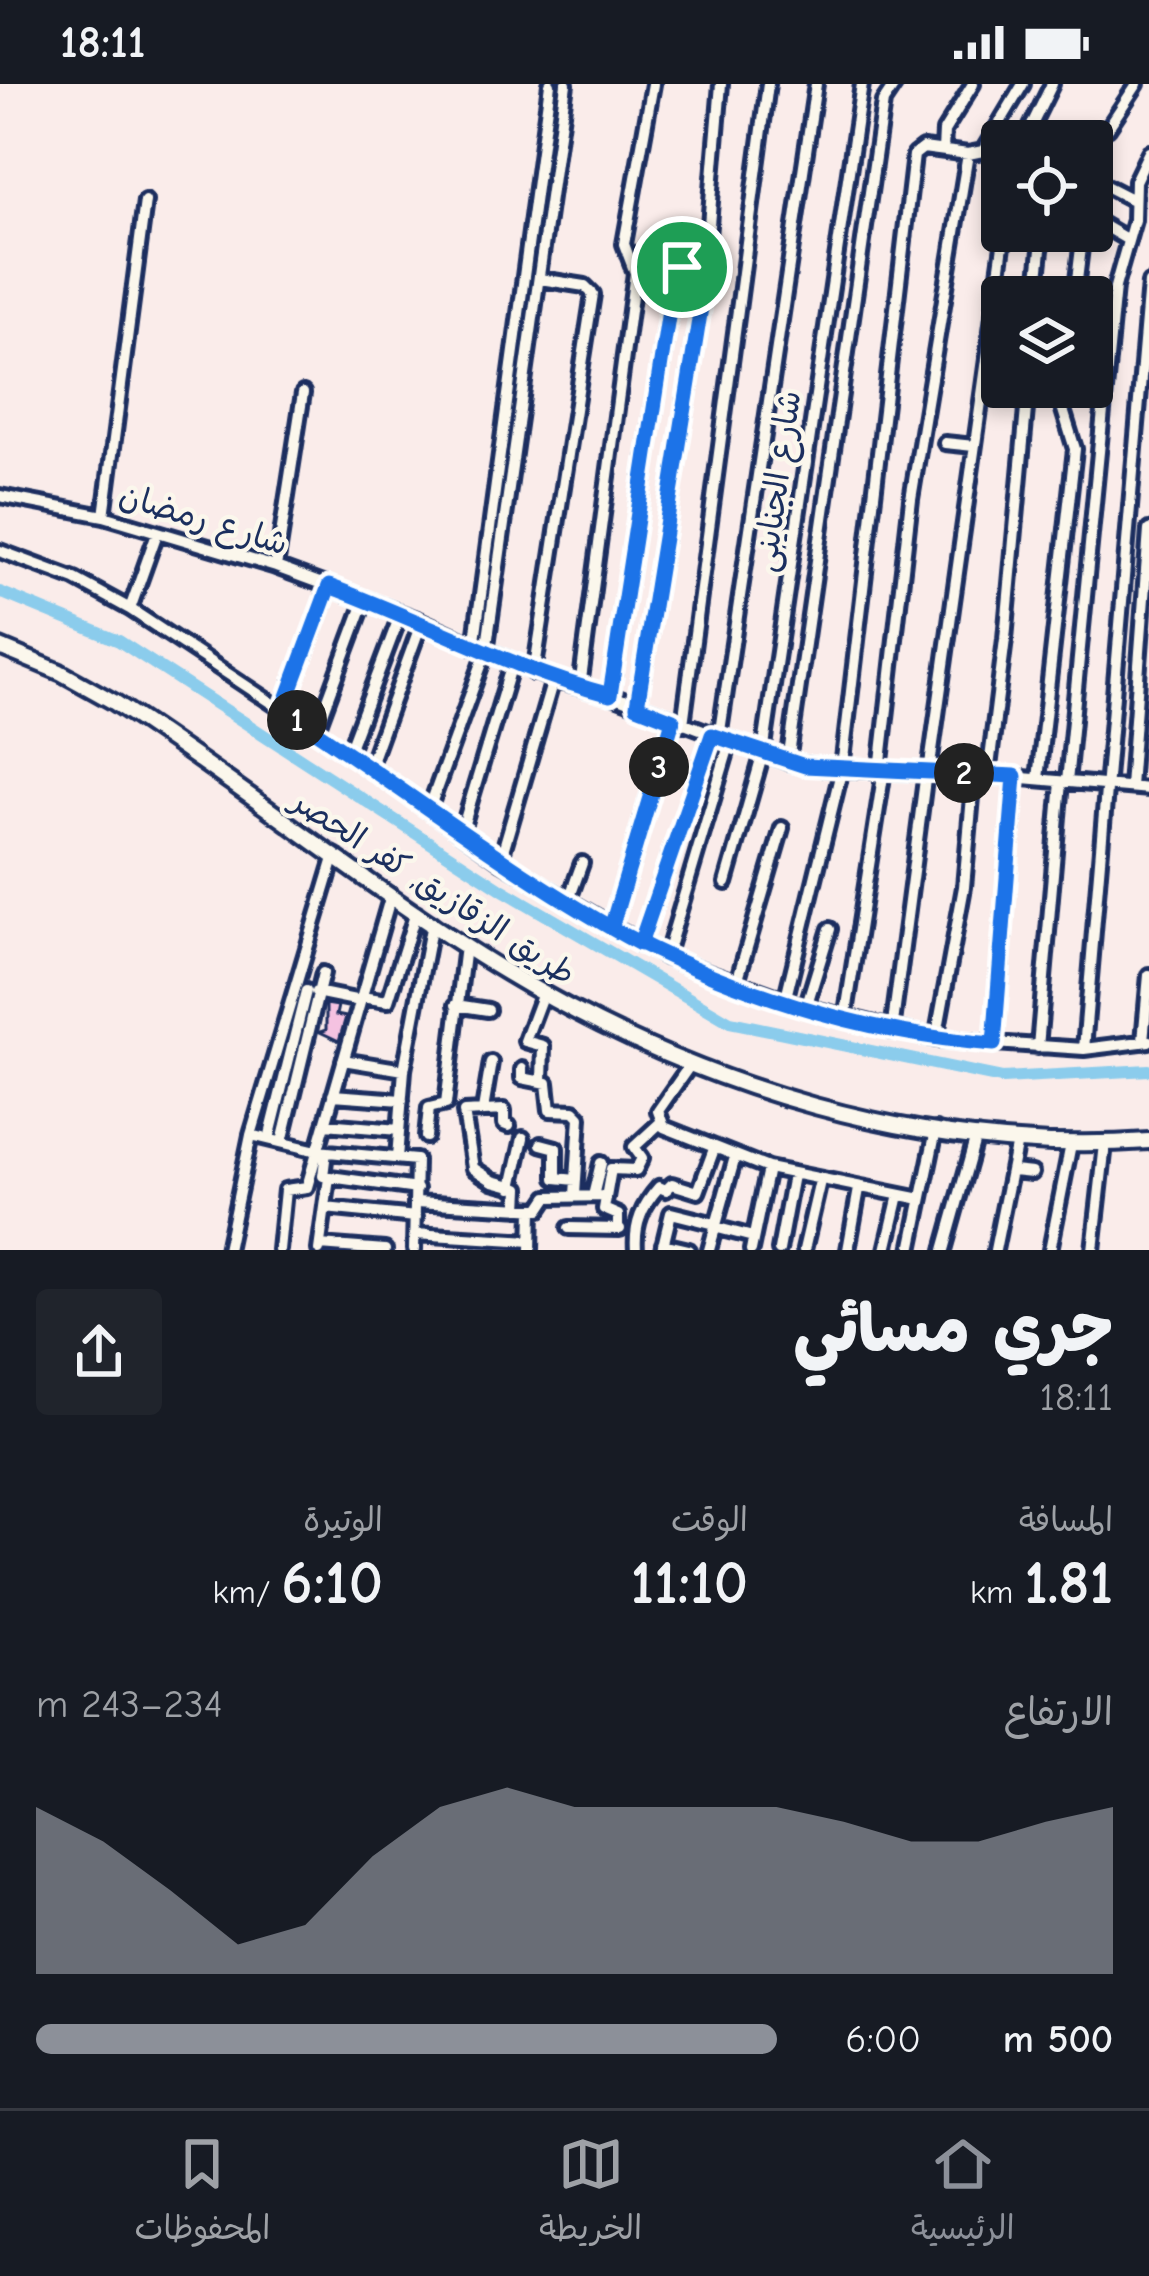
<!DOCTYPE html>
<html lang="ar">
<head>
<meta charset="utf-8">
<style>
	body { margin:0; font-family:"Comic Neue","Playpen Sans Arabic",sans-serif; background:#20242c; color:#f1f3f6; direction:rtl; height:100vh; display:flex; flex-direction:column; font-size:45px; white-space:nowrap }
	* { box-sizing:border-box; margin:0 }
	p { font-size:39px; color:#9ea1a6 }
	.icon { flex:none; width:66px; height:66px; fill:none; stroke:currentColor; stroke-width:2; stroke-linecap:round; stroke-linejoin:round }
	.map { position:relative; height:1166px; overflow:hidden; direction:ltr }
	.sheet { display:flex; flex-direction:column; background:#171b24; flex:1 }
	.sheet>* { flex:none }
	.tools { position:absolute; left:981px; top:36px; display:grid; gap:24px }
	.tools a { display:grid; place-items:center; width:132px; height:132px; border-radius:12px; background:#171b24; box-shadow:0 6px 18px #0003; font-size:60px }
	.pin { position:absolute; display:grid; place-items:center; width:102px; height:102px; color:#fff; margin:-51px; border:6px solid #fff; border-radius:50%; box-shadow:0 3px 12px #0007 }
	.km { position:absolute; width:60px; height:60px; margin:-30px; border-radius:50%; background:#222; color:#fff; font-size:33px; line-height:60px; text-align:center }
	.round { display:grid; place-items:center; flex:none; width:126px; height:126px; border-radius:12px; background:#20242c }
	.headline { display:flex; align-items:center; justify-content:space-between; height:204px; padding:0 36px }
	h1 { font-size:66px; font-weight:800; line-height:90px }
	.metrics { display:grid; grid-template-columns:repeat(3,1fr); gap:18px; height:204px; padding:12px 36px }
	.metrics div { display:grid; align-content:center }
	.metrics b { font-size:60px; font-weight:800 }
	.metrics small { font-size:33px; font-weight:400 }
	.metrics p { font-size:33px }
	.chart { height:336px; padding:24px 36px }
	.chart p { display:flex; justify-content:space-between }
	.chart svg { width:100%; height:216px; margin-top:12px; fill:#8c9099; opacity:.7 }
	ul { padding:0 36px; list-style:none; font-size:39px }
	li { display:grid; grid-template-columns:192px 144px 1fr; align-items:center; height:90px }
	li i { height:30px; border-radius:15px; background:#8c9099 }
	.status { display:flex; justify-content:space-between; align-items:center; height:84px; padding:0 60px; background:#171b24; direction:ltr }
	.status svg { height:33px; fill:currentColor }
	.dock { display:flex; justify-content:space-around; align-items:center; height:168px; border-top:3px solid #363941; background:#171b24; font-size:33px; color:#9ea1a6 }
	.dock a { display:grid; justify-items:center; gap:6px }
	.dock .on { color:#8c9099 }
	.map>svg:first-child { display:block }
</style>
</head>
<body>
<div class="status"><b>18:11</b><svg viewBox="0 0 49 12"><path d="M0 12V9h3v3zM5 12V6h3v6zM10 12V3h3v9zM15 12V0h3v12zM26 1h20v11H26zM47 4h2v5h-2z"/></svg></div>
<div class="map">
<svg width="1149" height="1166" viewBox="0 0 1149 1166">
	<rect width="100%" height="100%" fill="#faecea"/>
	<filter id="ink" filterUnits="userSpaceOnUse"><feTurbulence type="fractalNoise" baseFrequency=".00833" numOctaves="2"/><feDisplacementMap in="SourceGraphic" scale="24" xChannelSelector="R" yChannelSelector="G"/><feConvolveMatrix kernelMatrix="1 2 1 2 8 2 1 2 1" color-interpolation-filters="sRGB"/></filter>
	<g filter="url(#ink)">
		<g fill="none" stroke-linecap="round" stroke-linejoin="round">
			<path stroke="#8bccec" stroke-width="12" d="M0 508 119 557 503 806 730 938 1002 994 1149 986"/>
		</g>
		<path fill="#f5c2e1" stroke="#1b2f5e" stroke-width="3" d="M326 920 338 922 336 931 346 933 339 957 320 948 326 946Z"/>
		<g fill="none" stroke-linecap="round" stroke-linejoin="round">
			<defs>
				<path id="minor" d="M1108 44 1137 0
					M1024 57 1052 0
					M943 66 944 47 973 0
					M1092 95 1133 116
					M1092 135 1128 156
					M1036 213 1043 147
					M1075 213 1083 147
					M945 359 974 362
					M0 412 104 432 276 483 422 537 553 596 610 611 788 678 825 684 988 691 1149 705
					M104 432 145 117
					M0 467 75 495 130 525 369 683 500 777 666 873 806 923 936 955 1084 965 1149 957
					M276 483 303 309
					M130 525 157 449
					M474 563 550 0
					M534 589 593 210 585 202 540 195
					M580 603 635 189 624 160 653 0
					M610 611 674 194 682 183 705 187
					M637 622 703 211 721 0
					M283 626 329 502
					M683 640 768 0
					M316 648 365 516
					M719 654 816 0
					M348 669 401 529
					M788 678 883 18 895 0
					M369 683 422 537
					M880 686 911 415 968 70
					M929 688 1005 147
					M988 691 1005 555 1028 303
					M1038 695 1075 365 1063 326 1065 303
					M1067 698 1115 203 1134 136 1135 97 1149 68
					M1130 703 1149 446
					M429 725 486 568 566 0
					M461 749 512 580
					M500 777 553 596
					M726 799 763 669 862 0
					M568 818 582 779
					M611 844 672 636
					M640 860 712 651
					M666 873 730 658
					M736 901 782 744
					M316 908 360 917
					M361 913 388 917 416 828
					M785 917 842 684 914 71 923 64 968 70 983 67 1023 0
					M456 921 488 926
					M806 923 830 845
					M845 935 884 686
					M892 947 926 688
					M936 955 964 803 974 690
					M1143 957 1149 891
					M994 960 1015 692
					M1038 963 1061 698
					M1084 965 1149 199
					M343 976 404 986
					M690 981 658 1027 664 1043 768 1084 921 1115
					M522 985V994L547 999 550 1026 574 1027 580 1033 575 1111
					M542 997 543 962 525 957 543 909
					M333 1011 402 1016
					M483 1026 491 978
					M325 1040 399 1046
					M509 1042 504 1040V1026L464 1028 473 1084 493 1097 519 1104 518 1124
					M251 1051 317 1067 416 1076 414 1166
					M426 1053 429 1024 446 1020 465 862
					M269 1055 306 907
					M282 1058 323 889
					M541 1060 556 1064V1094L576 1096
					M326 1068 323 1092 417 1105
					M397 1074 404 986 432 839
					M1013 1087 1032 1089
					M512 1103 523 1054
					M593 1112 601 1079
					M416 1118 540 1125 548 1113 606 1112
					M325 1124 416 1133
					M714 1143 753 1153
					M569 1144 620 1145
					M618 1145V1131L604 1125 611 1085 636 1086 642 1074 634 1063 660 1039
					M415 1150 531 1157
					M663 1160 689 1166
					M320 1161 385 1166
					M227 1166 251 1051 335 771
					M279 1166 285 1106 307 1103 391 811
					M319 1166 329 1094
					M531 1166 532 1125
					M636 1166C634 1140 642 1122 659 1103L666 1106 672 1100 698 1108 714 1065
					M662 1166 671 1129 715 1140
					M709 1166 735 1073
					M751 1166 768 1084
					M779 1166 793 1091
					M804 1166 820 1097
					M848 1166 859 1105
					M886 1166 899 1111
					M911 1166 936 1046
					M944 1166 976 1052
					M995 1166 1017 1057
					M1050 1166 1071 1060
					M1093 1166 1105 1060"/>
				<path id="secondary" d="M0 563 60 588 114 618C247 704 370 806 506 888 698 1004 923 1073 1149 1057"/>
			</defs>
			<use href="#minor" stroke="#1b2f5e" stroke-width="20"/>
			<use href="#secondary" stroke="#1b2f5e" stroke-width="22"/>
			<use href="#minor" stroke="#fbf7ec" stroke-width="10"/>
			<use href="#secondary" stroke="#fbf7ec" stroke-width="14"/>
		</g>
	</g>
	<g fill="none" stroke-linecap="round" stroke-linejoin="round" filter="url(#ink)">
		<defs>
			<path id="route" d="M682 183 674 194 610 611C512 585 424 537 329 502L283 626C403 703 514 792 640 860L712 651 805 682 1015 692 994 960C861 950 729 907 611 844L673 636 637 622 703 211 705 187 682 183"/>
		</defs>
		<use href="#route" stroke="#fff" stroke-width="24"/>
		<use href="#route" stroke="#1a73e8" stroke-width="15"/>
	</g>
	<g text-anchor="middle" stroke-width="9" stroke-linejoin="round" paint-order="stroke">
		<g font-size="33" fill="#1b2f5e" stroke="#fbf7ec">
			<text transform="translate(776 397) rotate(-82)" y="12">شارع الجناينى</text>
			<text transform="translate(204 434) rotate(17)" y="12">شارع رمضان</text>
			<text transform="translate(434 802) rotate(33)" y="12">طريق الزقازيق, كفر الحصر</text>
		</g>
	</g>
</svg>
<div class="tools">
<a><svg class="icon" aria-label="locate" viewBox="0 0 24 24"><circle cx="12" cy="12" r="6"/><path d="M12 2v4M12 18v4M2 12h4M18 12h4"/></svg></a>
<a><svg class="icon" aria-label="layers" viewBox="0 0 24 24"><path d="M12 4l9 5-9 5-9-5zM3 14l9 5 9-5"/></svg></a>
</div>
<div class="pin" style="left:682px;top:183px;background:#1e9e55"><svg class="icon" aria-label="arrive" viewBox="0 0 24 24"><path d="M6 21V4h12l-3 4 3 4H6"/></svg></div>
<b class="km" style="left:297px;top:636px">1</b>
<b class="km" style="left:964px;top:689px">2</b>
<b class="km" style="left:659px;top:683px">3</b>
</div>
<section class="sheet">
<div class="headline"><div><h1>جري مسائي</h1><p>18:11</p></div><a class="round"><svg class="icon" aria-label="share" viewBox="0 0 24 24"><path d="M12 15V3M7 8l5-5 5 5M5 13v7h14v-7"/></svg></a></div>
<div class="metrics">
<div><p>المسافة</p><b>1.81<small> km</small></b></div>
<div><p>الوقت</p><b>11:10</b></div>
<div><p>الوتيرة</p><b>6:10<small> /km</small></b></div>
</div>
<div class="chart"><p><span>الارتفاع</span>234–243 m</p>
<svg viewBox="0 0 160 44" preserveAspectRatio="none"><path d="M0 44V10L10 17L20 27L30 38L40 34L50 20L60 10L70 6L80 10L90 10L100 10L110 10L120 13L130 17L140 17L150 13L160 10V44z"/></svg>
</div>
<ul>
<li><b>500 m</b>6:00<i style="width:100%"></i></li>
</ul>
</section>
<nav class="dock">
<a class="on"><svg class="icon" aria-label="home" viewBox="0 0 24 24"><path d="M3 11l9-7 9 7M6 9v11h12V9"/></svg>الرئيسية</a>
<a><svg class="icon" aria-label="map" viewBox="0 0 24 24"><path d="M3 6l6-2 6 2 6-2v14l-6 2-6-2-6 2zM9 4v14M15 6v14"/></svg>الخريطة</a>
<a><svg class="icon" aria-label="saved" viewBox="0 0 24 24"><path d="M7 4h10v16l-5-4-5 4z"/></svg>المحفوظات</a>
</nav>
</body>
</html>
